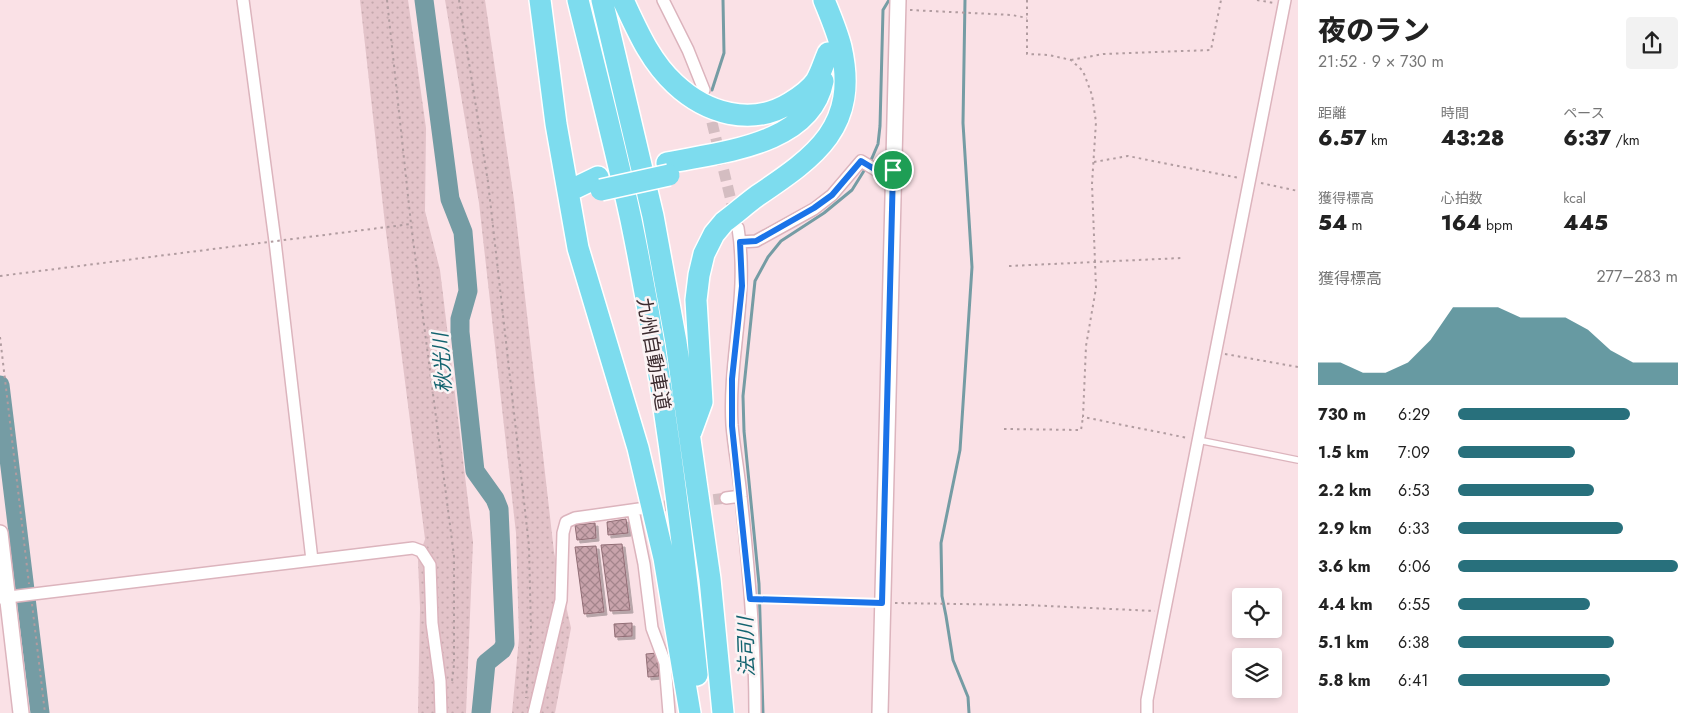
<!DOCTYPE html>
<html lang="ja">
<head>
<meta charset="utf-8">
<style>
	body { margin:0; font-family:Jost,"Noto Sans JP",sans-serif; background:#f2f2f2; color:#222; height:100vh; display:flex; flex-direction:column; font-size:19px; white-space:nowrap }
	* { box-sizing:border-box; margin:0 }
	p { font-size:16px; color:#767676 }
	.icon { flex:none; width:28px; height:28px; fill:none; stroke:currentColor; stroke-width:2; stroke-linecap:round; stroke-linejoin:round }
	.map { position:relative; flex:1; overflow:hidden }
	.details { display:flex; flex-direction:column; background:#fff; width:400px }
	.details>* { flex:none }
	.fabs { position:absolute; left:1232px; top:588px; display:grid; gap:10px }
	.fabs a { display:grid; place-items:center; width:50px; height:50px; border-radius:5px; background:#fff; box-shadow:0 2px 8px #0003; font-size:25px }
	.pin { position:absolute; display:grid; place-items:center; width:42px; height:42px; color:#fff; margin:-21px; border:2px solid #fff; border-radius:50%; box-shadow:0 1px 5px #0007 }
	.round { display:grid; place-items:center; flex:none; width:52px; height:52px; border-radius:5px; background:#f2f2f2 }
	.overview { display:flex; align-items:center; justify-content:space-between; height:85px; padding:0 20px }
	h1 { font-size:28px; font-weight:800; line-height:38px }
	.stats { display:grid; grid-template-columns:repeat(3,1fr); gap:8px; height:85px; padding:5px 20px }
	.stats div { display:grid; align-content:center }
	.stats b { font-size:21px; font-weight:800 }
	.stats small { font-size:14px; font-weight:400 }
	.stats p { font-size:14px }
	.chart { height:140px; padding:10px 20px }
	.chart p { display:flex; justify-content:space-between }
	.chart svg { width:100%; height:90px; margin-top:5px; fill:#28707c; opacity:.7 }
	ul { padding:0 20px; list-style:none; font-size:16px }
	li { display:grid; grid-template-columns:80px 60px 1fr; align-items:center; height:38px }
	li i { height:12px; border-radius:6px; background:#28707c }
	main { display:flex; flex:1; min-height:0 }
	.map>svg:first-child { display:block }
</style>
</head>
<body>
<main>
<div class="map">
<svg width="1298" height="713" viewBox="0 0 1298 713">
	<defs>
		<pattern id="grass-dots" width="8" height="8" patternUnits="userSpaceOnUse" patternTransform="scale(1.25)"><rect width="8" height="8" fill="#e3c3c9"/><path d="M2 2h.1M6 6h.1" fill="none" stroke="#c4a8ad" stroke-width="1.8" stroke-linecap="round"/></pattern>
		<pattern id="building-cross-hatch" width="8" height="8" patternUnits="userSpaceOnUse" patternTransform="scale(1.25)"><rect width="8" height="8" fill="#c8a3ab"/><path d="M0 0l8 8M0 8l8-8" fill="none" stroke="#a4858c"/></pattern>
		<filter id="shadow"><feDropShadow dx="3" dy="3" stdDeviation="0" flood-color="#0004"/></filter>
	</defs>
	<rect width="100%" height="100%" fill="#fae1e6"/>
	<path fill="url(#grass-dots)" d="M360 0H408L426 128 425 211 440 270 473 542 466 713H418L420 608 418 561 425 539 385 224Z
		M445 0H485L514 200 554 552 571 628 555 713H512L519 638 516 533 479 203Z"/>
	<g fill="none" stroke-linecap="round" stroke-linejoin="round">
		<path stroke="#759ca4" stroke-width="3" d="M965 0 963 123 972 267 960 450 941 543 942 596 946 616 953 660 968 697 969 713
			M712 90 724 53 723 0
			M763 713 759 584 744 431 743 396 755 281 768 257 781 241 824 213 852 190 872 158 878 144 880 126 883 10 889 0"/>
		<path stroke="#759ca4" stroke-width="19" d="M424 0 450 199 463 232 468 291 460 319V332L475 471 495 499 499 509 505 644 502 650 486 663 481 713
			M0 385 40 713"/>
	</g>
	<path fill="url(#building-cross-hatch)" stroke="#916d75" filter="url(#shadow)" d="M626 519 628 533 608 535 607 522Z
		M595 523 596 538 577 540 575 525Z
		M622 544 630 610 610 611 601 545Z
		M596 546 604 612 584 614 575 547Z
		M632 623V636L615 637 614 624Z
		M657 653 659 676 648 677 646 654Z"/>
	<g fill="none" stroke-linecap="round" stroke-linejoin="round">
		<path stroke="#d4bdc1" stroke-width="11" stroke-dasharray="11 5.5" stroke-linecap="butt" d="M708 106 735 217
			M648 508 726 498"/>
		<defs>
			<path id="service" d="M1198 440 1298 460"/>
			<path id="minor" d="M243 0 275 241 312 560
				M663 0 688 50 704 90
				M738 228C749 296 728 358 732 425 734 449 739 473 741 497 749 569 755 641 755 713
				M740 242 756 241 814 209 832 195 861 161 876 170H893
				M726 498 741 496
				M633 510 644 564 652 628 665 663 669 713
				M0 598 413 548 421 551 430 565 432 623 440 681 441 713
				M534 713 561 600 563 533 566 522 575 518 646 508
				M1147 713V700L1285 0"/>
			<path id="tertiary" d="M0 533 21 713
				M880 713 898 0"/>
			<path id="motorway" d="M540 0 556 124 578 248 638 448 664 558 690 713
				M578 0C596 73 615 146 631 220 662 370 681 523 697 675
				M602 0 653 216 676 342 710 579 723 713
				M623 0C637 30 650 61 675 84 706 113 751 127 790 103 798 98 810 90 816 81 821 73 824 62 828 53
				M667 163C719 152 810 146 823 81
				M569 191 598 177
				M691 432 702 402 696 300 699 275 704 254 714 234 724 222C735 214 746 204 757 196 816 156 859 127 841 47 837 31 830 15 824 0"/>
		</defs>
		<use href="#service" stroke="#dcb4bd" stroke-width="8"/>
		<use href="#minor" stroke="#dcb4bd" stroke-width="14"/>
		<use href="#tertiary" stroke="#dcb4bd" stroke-width="18"/>
		<use href="#motorway" stroke="#fff" stroke-width="24"/>
		<path stroke="#b19ca0" stroke-width="2" stroke-dasharray="2.5 4" stroke-linecap="butt" d="M387 0 411 224 454 556V665L452 681
			M459 0 488 182 529 546 531 630 526 698
			M1027 0V54L1049 55 1071 60 1083 71 1092 95 1096 122 1092 184 1096 288 1086 346 1083 417 1188 438
			M1257 0 1274 3
			M910 10 1012 15 1027 18
			M1071 60 1103 54 1211 50 1221 0
			M1094 162 1128 156 1239 178
			M1261 183 1298 191
			M1009 266 1181 258
			M0 337 29 584
			M1225 354 1298 367
			M1004 429 1081 430 1083 417
			M760 599 870 603
			M895 603 1026 605 1155 611
			M32 604 45 713"/>
		<use href="#service" stroke="#fff" stroke-width="5.5"/>
		<use href="#minor" stroke="#fff" stroke-width="11"/>
		<use href="#tertiary" stroke="#fff" stroke-width="15"/>
		<use href="#motorway" stroke="#7ddcee" stroke-width="21"/>
		<defs>
			<path id="motorway-bridge" d="M601 190 669 175"/>
		</defs>
		<use href="#motorway-bridge" stroke="#fff" stroke-width="24" stroke-linecap="butt"/>
		<path stroke="#b19ca0" stroke-width="2" stroke-dasharray="2.5 4" stroke-linecap="butt" d="M0 276 411 224"/>
		<use href="#motorway-bridge" stroke="#7ddcee" stroke-width="21"/>
	</g>
	<g fill="none" stroke-linecap="round" stroke-linejoin="round">
		<defs>
			<path id="route" d="M861 161 876 170H893L882 603 750 599 732 426V379L742 286 740 242 756 241 814 208 832 195Z"/>
		</defs>
		<use href="#route" stroke="#fff" stroke-width="10"/>
		<use href="#route" stroke="#1a73e8" stroke-width="6"/>
	</g>
	<g text-anchor="middle" stroke-width="5" stroke-linejoin="round" paint-order="stroke">
		<g font-size="19" fill="#3b2b2f" stroke="#fbf3f4">
			<text transform="translate(654 354) rotate(80)" y="7">九州自動車道</text>
		</g>
		<g font-size="20" font-style="italic" fill="#12636f" stroke="#fbf3f4">
			<text transform="translate(442 363) rotate(-94)" y="7">秋光川</text>
			<text transform="translate(746 647) rotate(-92)" y="7">法司川</text>
		</g>
	</g>
</svg>
<div class="fabs">
<a><svg class="icon" aria-label="locate" viewBox="0 0 24 24"><circle cx="12" cy="12" r="6"/><path d="M12 2v4M12 18v4M2 12h4M18 12h4"/></svg></a>
<a><svg class="icon" aria-label="layers" viewBox="0 0 24 24"><path d="M12 4l9 5-9 5-9-5zM3 14l9 5 9-5"/></svg></a>
</div>
<div class="pin" style="left:893px;top:170px;background:#1e9e55"><svg class="icon" aria-label="arrive" viewBox="0 0 24 24"><path d="M6 21V4h12l-3 4 3 4H6"/></svg></div>
</div>
<section class="details">
<div class="overview"><div><h1>夜のラン</h1><p>21:52 · 9 × 730 m</p></div><a class="round"><svg class="icon" aria-label="share" viewBox="0 0 24 24"><path d="M12 15V3M7 8l5-5 5 5M5 13v7h14v-7"/></svg></a></div>
<div class="stats">
<div><p>距離</p><b>6.57<small> km</small></b></div>
<div><p>時間</p><b>43:28</b></div>
<div><p>ペース</p><b>6:37<small> /km</small></b></div>
</div>
<div class="stats">
<div><p>獲得標高</p><b>54<small> m</small></b></div>
<div><p>心拍数</p><b>164<small> bpm</small></b></div>
<div><p>kcal</p><b>445</b></div>
</div>
<div class="chart"><p><span>獲得標高</span>277–283 m</p>
<svg viewBox="0 0 160 44" preserveAspectRatio="none"><path d="M0 44V33L10 33L20 38L30 38L40 33L50 22L60 6L70 6L80 6L90 11L100 11L110 11L120 17L130 27L140 33L150 33L160 33V44z"/></svg>
</div>
<ul>
<li><b>730 m</b>6:29<i style="width:78%"></i></li>
<li><b>1.5 km</b>7:09<i style="width:53%"></i></li>
<li><b>2.2 km</b>6:53<i style="width:62%"></i></li>
<li><b>2.9 km</b>6:33<i style="width:75%"></i></li>
<li><b>3.6 km</b>6:06<i style="width:100%"></i></li>
<li><b>4.4 km</b>6:55<i style="width:60%"></i></li>
<li><b>5.1 km</b>6:38<i style="width:71%"></i></li>
<li><b>5.8 km</b>6:41<i style="width:69%"></i></li>
</ul>
</section>
</main>
</body>
</html>
